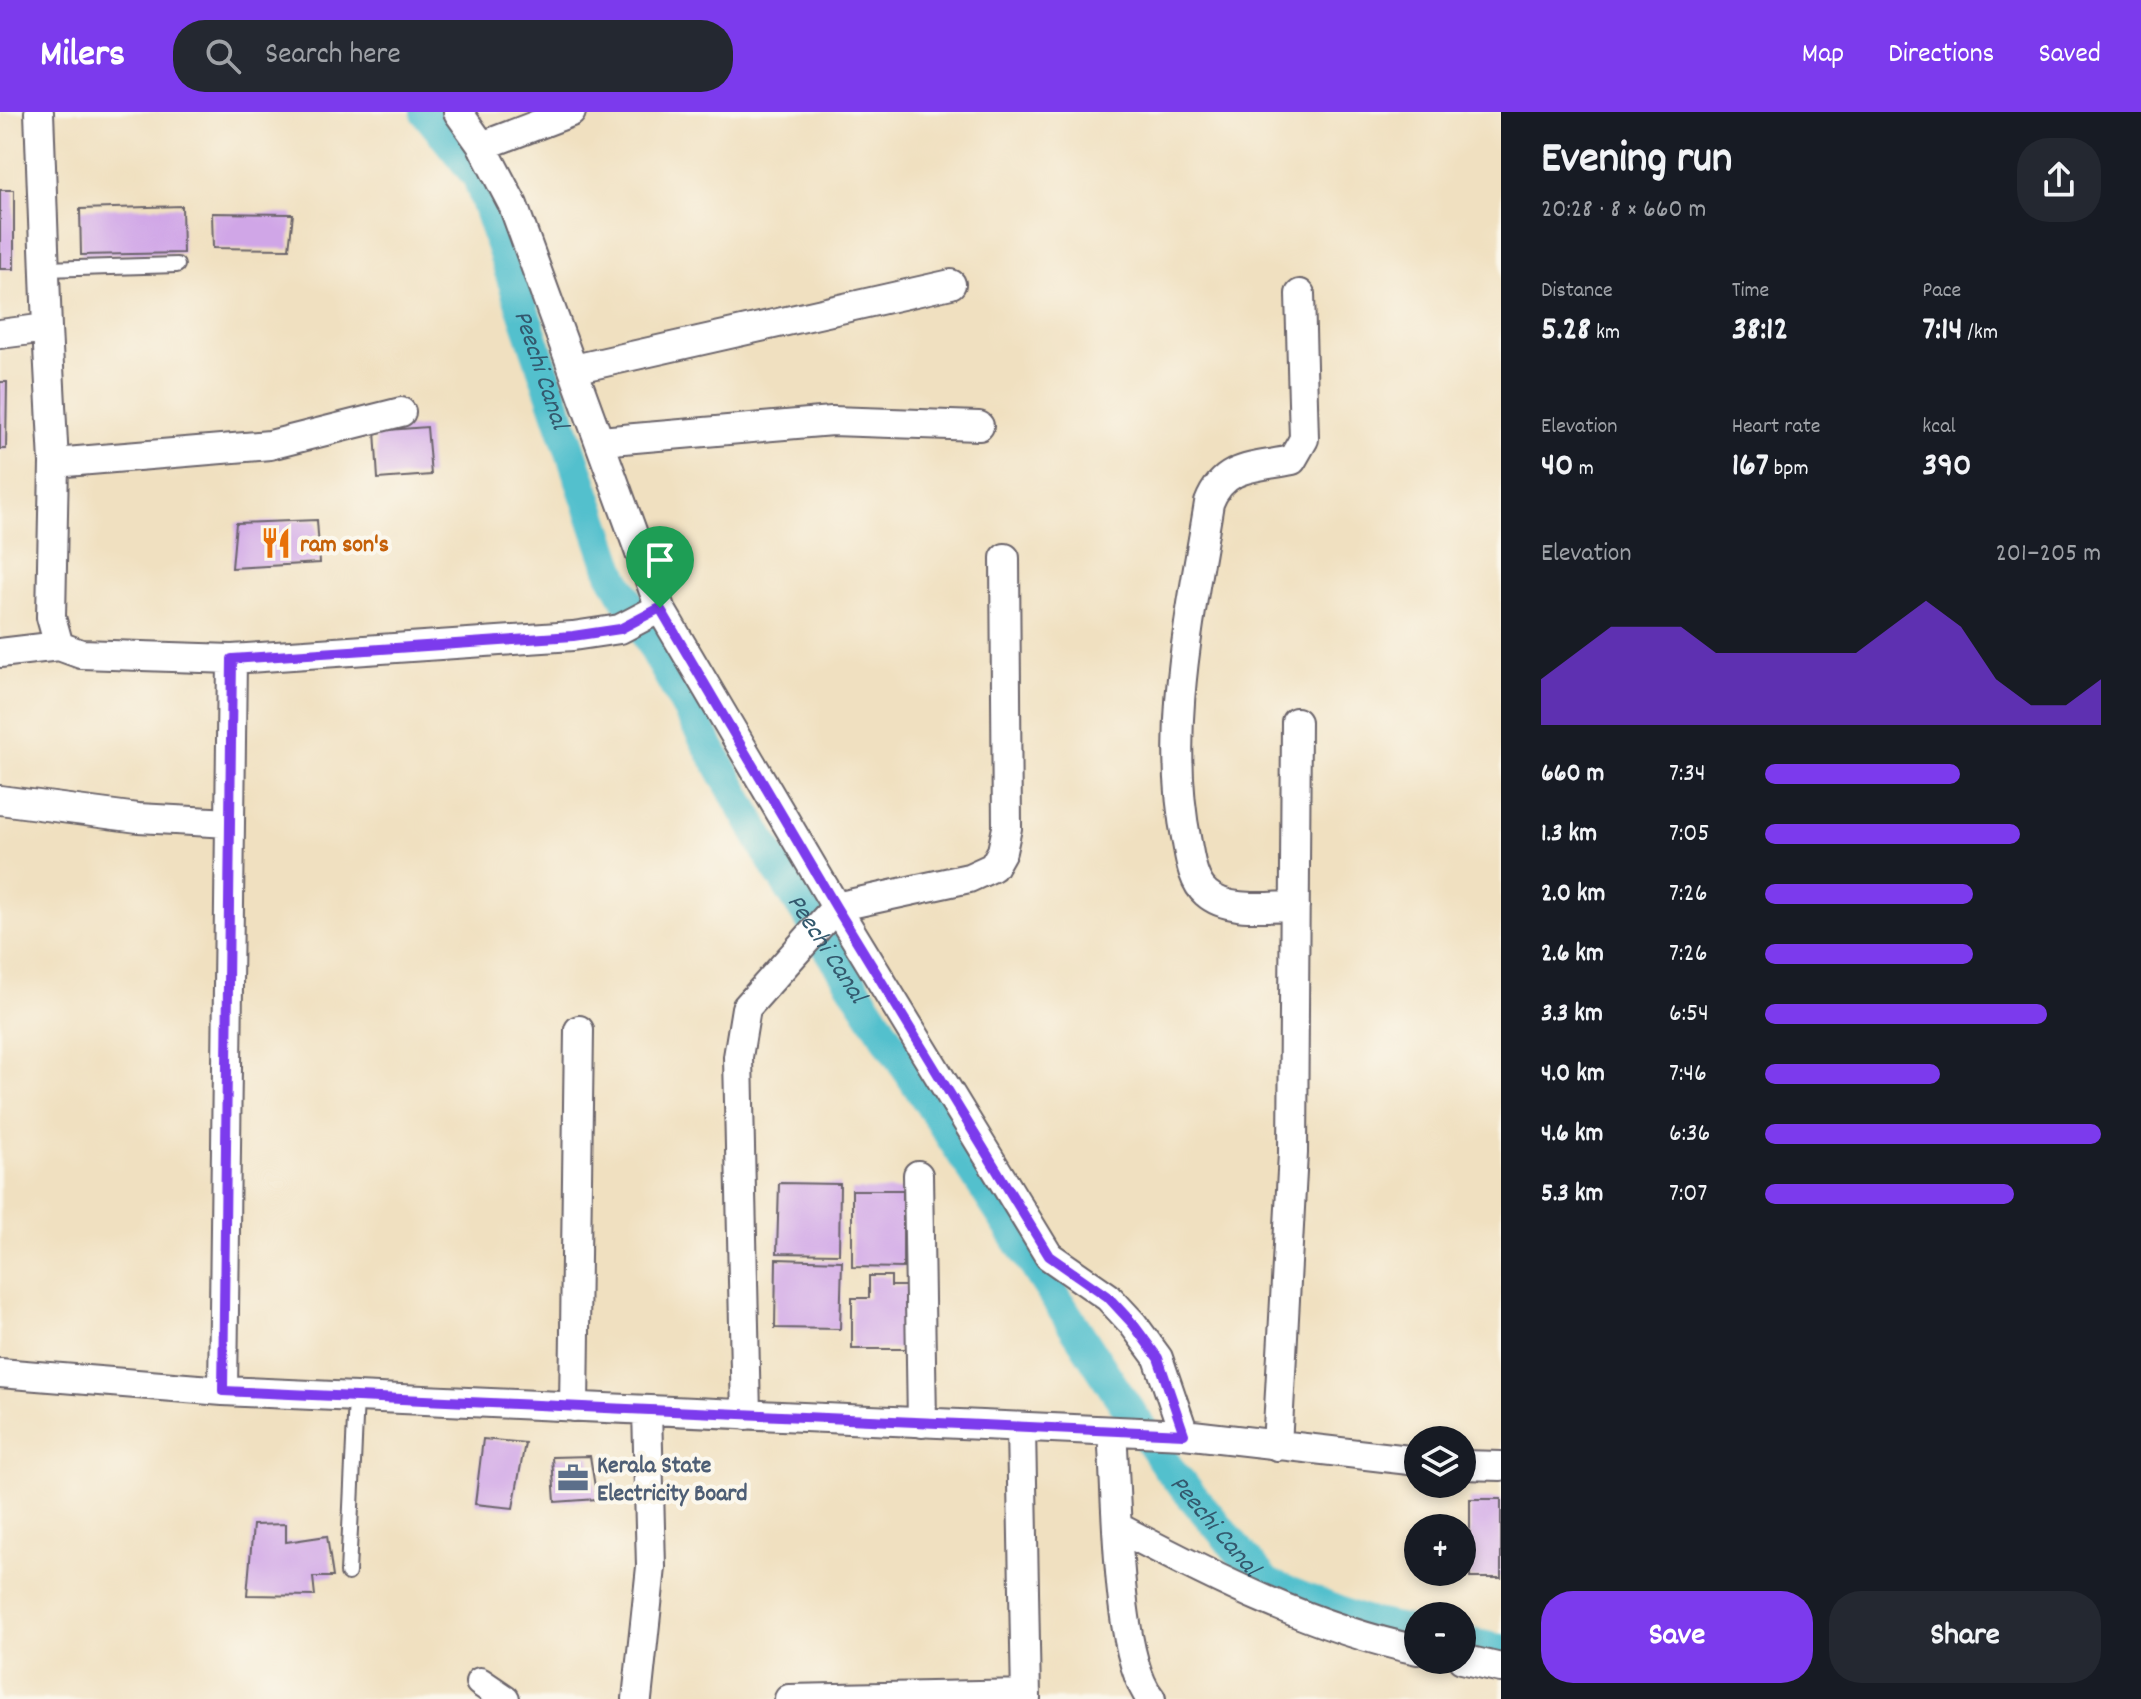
<!DOCTYPE html>
<html lang="en">
<head>
<meta charset="utf-8">
<style>
	body { margin:0; font-family:Dekko,sans-serif; background:#242831; color:#f1f3f6; height:100vh; display:flex; flex-direction:column; font-size:30px; white-space:nowrap }
	* { box-sizing:border-box; margin:0 }
	p { font-size:26px; color:#9ea1a6 }
	.icon { flex:none; width:44px; height:44px; fill:none; stroke:currentColor; stroke-width:2; stroke-linecap:round; stroke-linejoin:round }
	.map { position:relative; flex:1; overflow:hidden }
	.side { display:flex; flex-direction:column; background:#171b24; width:640px }
	.side>* { flex:none }
	.buttons { position:absolute; left:1404px; top:1314px; display:grid; gap:16px }
	.buttons a { display:grid; place-items:center; width:72px; height:72px; border-radius:50%; background:#171b24; box-shadow:0 4px 12px #0003; font-size:40px }
	.pin { position:absolute; display:grid; place-items:center; width:68px; height:68px; color:#fff; margin:-82px -34px; border-radius:50% 50% 50% 0; rotate:-45deg; box-shadow:0 0 8px #0007 }
	.pin .icon { rotate:45deg }
	.round { display:grid; place-items:center; flex:none; width:84px; height:84px; border-radius:32px; background:#242831 }
	.overview { display:flex; align-items:center; justify-content:space-between; height:136px; padding:0 40px }
	h1 { font-size:44px; font-weight:700; line-height:60px }
	.metrics { display:grid; grid-template-columns:repeat(3,1fr); gap:12px; height:136px; padding:8px 40px }
	.metrics div { display:grid; align-content:center }
	.metrics b { font-size:34px; font-weight:700 }
	.metrics small { font-size:22px; font-weight:400 }
	.metrics p { font-size:22px }
	.chart { height:224px; padding:16px 40px }
	.chart p { display:flex; justify-content:space-between }
	.chart svg { width:100%; height:144px; margin-top:8px; fill:#7c3aed; opacity:.7 }
	.button { display:flex; gap:16px; margin-top:auto; padding:16px 40px }
	.button a { flex:1; height:92px; border-radius:32px; background:#7c3aed; color:#fff; font-size:32px; font-weight:700; line-height:92px; text-align:center }
	.button a+a { background:#242831; color:#f1f3f6 }
	ul { padding:0 40px; list-style:none; font-size:26px }
	li { display:grid; grid-template-columns:128px 96px 1fr; align-items:center; height:60px }
	li i { height:20px; border-radius:10px; background:#7c3aed }
	header { display:flex; align-items:center; gap:48px; box-sizing:border-box; height:112px; padding:0 40px; background:#7c3aed; color:#fff }
	header strong { font-size:38px }
	nav { display:flex; gap:44px; margin-inline-start:auto; font-size:28px }
	.search { width:560px; height:72px; background:#242831; display:flex; align-items:center; gap:20px; box-sizing:border-box; padding:0 28px; border-radius:32px; color:#9ea1a6; font-size:30px }
	main { display:flex; flex:1; min-height:0 }
	.map>svg:first-child { display:block }
</style>
</head>
<body>
<header>
<strong>Milers</strong>
<div class="search"><svg class="icon" aria-label="search" viewBox="0 0 24 24"><circle cx="10" cy="10" r="6"/><path d="M15 15l6 6"/></svg>Search here</div>
<nav><a>Map</a><a>Directions</a><a>Saved</a></nav>
</header>
<main>
<div class="map">
<svg width="1501" height="1587" viewBox="0 0 1501 1587">
	<rect width="100%" height="100%" fill="#fbf7ec"/>
	<filter id="ink" filterUnits="userSpaceOnUse"><feTurbulence type="fractalNoise" baseFrequency=".0125" numOctaves="2"/><feDisplacementMap in="SourceGraphic" scale="16" xChannelSelector="R" yChannelSelector="G"/><feConvolveMatrix kernelMatrix="1 2 1 2 8 2 1 2 1" color-interpolation-filters="sRGB"/></filter>
	<filter id="wash" filterUnits="userSpaceOnUse"><feTurbulence type="fractalNoise" baseFrequency=".006" numOctaves="4" result="noise"/><feDisplacementMap in="SourceGraphic" scale="32" xChannelSelector="R" yChannelSelector="G"/><feGaussianBlur stdDeviation="1.8" result="paint"/><feColorMatrix in="noise" values="0 0 0 0 0 0 0 0 0 0 0 0 0 0 0 0 0 1.4 0 .05"/><feComposite in="paint" operator="in"/></filter>
	<g filter="url(#wash)">
		<rect width="100%" height="100%" fill="#f0e0c0"/>
		<g fill="none" stroke-linecap="round" stroke-linejoin="round">
			<g stroke="#53c0cd" stroke-width="32">
				<path id="s1" d="M426 0 478 65 612 461 775 753 1114 1276 1169 1357 1267 1472 1363 1510 1418 1521"/>
				<path d="M1462 1530 1501 1538"/>
			</g>
		</g>
		<g id="blocks">
			<path fill="#d0a6e7" d="M0 78H14V157H0Z
				M182 94 183 141 81 143 80 97Z
				M212 101 293 102 289 137 213 136Z
				M0 270H7L6 337H0Z
				M427 315 431 363 378 367 375 319Z
				M317 408 320 451 232 456 236 411Z
				M779 1071 840 1072 839 1142 777 1141Z
				M852 1078H903V1156L852 1155Z
				M776 1147 842 1149 840 1217 775 1216Z
				M869 1164H891V1174H915V1237H852V1186H869Z
				M483 1327 525 1331 513 1396 475 1392Z
				M590 1344 597 1387 555 1390 552 1345Z
				M1470 1387H1501V1466H1470Z
				M286 1412V1430L327 1424 333 1465H313L315 1484 247 1483 253 1413Z"/>
		</g>
	</g>
	<g filter="url(#ink)">
		<use href="#blocks" fill-opacity="0" stroke="#6a646a" stroke-width="2"/>
		<g fill="none" stroke-linecap="round" stroke-linejoin="round">
			<defs>
				<path id="lane" d="M45 157 177 153
					M348 1461 356 1285"/>
				<path id="street" d="M482 34 571 0
					M47 216 54 351 51 505 59 534 81 542 232 547
					M0 222 47 216 39 0
					M574 257 951 172
					M600 329 832 309 979 314
					M54 351 270 333 401 300
					M660 496 836 795 1049 1144 1108 1185 1133 1212 1158 1246 1184 1322
					M0 541 59 534
					M0 688 138 706 230 711 232 547 573 524 620 517 660 496 513 93 482 34 458 0
					M1295 794C1269 794 1228 801 1206 781 1193 770 1190 747 1187 731 1164 618 1191 503 1209 391 1224 352 1255 356 1292 348L1304 327 1300 182
					M918 1063 922 1311
					M0 1261 223 1279 1184 1322 1418 1349
					M223 1279 230 711
					M574 1295 579 918
					M746 1303 738 945 746 896 836 795 969 766 993 755 1002 739 1007 716 1005 446
					M1021 1316 1026 1587
					M1112 1320C1117 1381 1115 1543 1151 1587
					M1277 1334 1293 1041 1296 610
					M1462 1353 1501 1354
					M1119 1416C1214 1466 1313 1516 1418 1538
					M1462 1547 1501 1556
					M480 1570 505 1587
					M637 1587 651 1455 647 1298
					M789 1587 1026 1582"/>
			</defs>
			<use href="#lane" stroke="#6a646a" stroke-width="18"/>
			<use href="#street" stroke="#6a646a" stroke-width="32"/>
			<use href="#lane" stroke="#fff" stroke-width="14"/>
			<use href="#street" stroke="#fff" stroke-width="28"/>
		</g>
	</g>
	<g fill="none" stroke-linecap="round" stroke-linejoin="round" filter="url(#ink)">
		<defs>
			<path id="route" d="M660 496 836 795 1049 1144 1108 1185 1133 1212 1158 1246 1184 1322 223 1279 232 547 573 524 620 517Z"/>
		</defs>
		<use href="#route" stroke="#fff" stroke-width="16"/>
		<use href="#route" stroke="#7c3aed" stroke-width="10"/>
	</g>
	<defs>
		<symbol id="restaurant-bare" viewBox="-9 -9 18 18"><path d="M-5-6h1v4h1v-4h1v4h1v-4h1v5L-1.5 .5V6h-2V.5L-5-1ZM5-6V6H3V1.5H1.5Q1.5-4 5-6Z" fill="#e8710a" stroke="#fbf7ec" stroke-width="2.5" paint-order="stroke"/></symbol>
		<symbol id="office-bare" viewBox="-9 -9 18 18"><path d="M-6-3h4V-5.5h4V-3h4V5H-6ZM-1-4.5V-3h2v-1.5ZM-6 0V1H6V0Z" fill="#5c6f8a" stroke="#fbf7ec" stroke-width="2.5" paint-order="stroke"/></symbol>
	</defs>
	<g fill-rule="evenodd">
		<use href="#restaurant-bare" x="254" y="409" width="44" height="44"/>
		<use href="#office-bare" x="551" y="1344" width="44" height="44"/>
	</g>
	<g text-anchor="middle" stroke-width="8" stroke-linejoin="round" paint-order="stroke">
		<g font-size="24" font-weight="bold" fill="#c56008" stroke="#fbf7ec" text-anchor="start">
			<text x="300" y="439">ram son's</text>
		</g>
		<g font-size="24" font-weight="bold" fill="#4e5e75" stroke="#fbf7ec" text-anchor="start">
			<text x="597" y="1360">Kerala State<tspan x="597" dy="28">Electricity Board</tspan></text>
		</g>
		<g font-size="26" font-style="italic" fill="#33596e" stroke="#fbf7ec">
			<text dy="9" stroke="none"><textPath href="#s1" startOffset="286">Peechi Canal</textPath></text>
			<text dy="9" stroke="none"><textPath href="#s1" startOffset="934">Peechi Canal</textPath></text>
			<text dy="9" stroke="none"><textPath href="#s1" startOffset="1630">Peechi Canal</textPath></text>
		</g>
	</g>
</svg>
<div class="buttons">
<a><svg class="icon" aria-label="layers" viewBox="0 0 24 24"><path d="M12 4l9 5-9 5-9-5zM3 14l9 5 9-5"/></svg></a>
<a>+</a>
<a>−</a>
</div>
<div class="pin" style="left:660px;top:496px;background:#1e9e55"><svg class="icon" aria-label="arrive" viewBox="0 0 24 24"><path d="M6 21V4h12l-3 4 3 4H6"/></svg></div>
</div>
<section class="side">
<div class="overview"><div><h1>Evening run</h1><p>20:28 · 8 × 660 m</p></div><a class="round"><svg class="icon" aria-label="share" viewBox="0 0 24 24"><path d="M12 15V3M7 8l5-5 5 5M5 13v7h14v-7"/></svg></a></div>
<div class="metrics">
<div><p>Distance</p><b>5.28<small> km</small></b></div>
<div><p>Time</p><b>38:12</b></div>
<div><p>Pace</p><b>7:14<small> /km</small></b></div>
</div>
<div class="metrics">
<div><p>Elevation</p><b>40<small> m</small></b></div>
<div><p>Heart rate</p><b>167<small> bpm</small></b></div>
<div><p>kcal</p><b>390</b></div>
</div>
<div class="chart"><p><span>Elevation</span>201–205 m</p>
<svg viewBox="0 0 160 44" preserveAspectRatio="none"><path d="M0 44V30L10 22L20 14L30 14L40 14L50 22L60 22L70 22L80 22L90 22L100 14L110 6L120 14L130 30L140 38L150 38L160 30V44z"/></svg>
</div>
<ul>
<li><b>660 m</b>7:34<i style="width:58%"></i></li>
<li><b>1.3 km</b>7:05<i style="width:76%"></i></li>
<li><b>2.0 km</b>7:26<i style="width:62%"></i></li>
<li><b>2.6 km</b>7:26<i style="width:62%"></i></li>
<li><b>3.3 km</b>6:54<i style="width:84%"></i></li>
<li><b>4.0 km</b>7:46<i style="width:52%"></i></li>
<li><b>4.6 km</b>6:36<i style="width:100%"></i></li>
<li><b>5.3 km</b>7:07<i style="width:74%"></i></li>
</ul>
<div class="button"><a>Save</a><a>Share</a></div>
</section>
</main>
</body>
</html>
